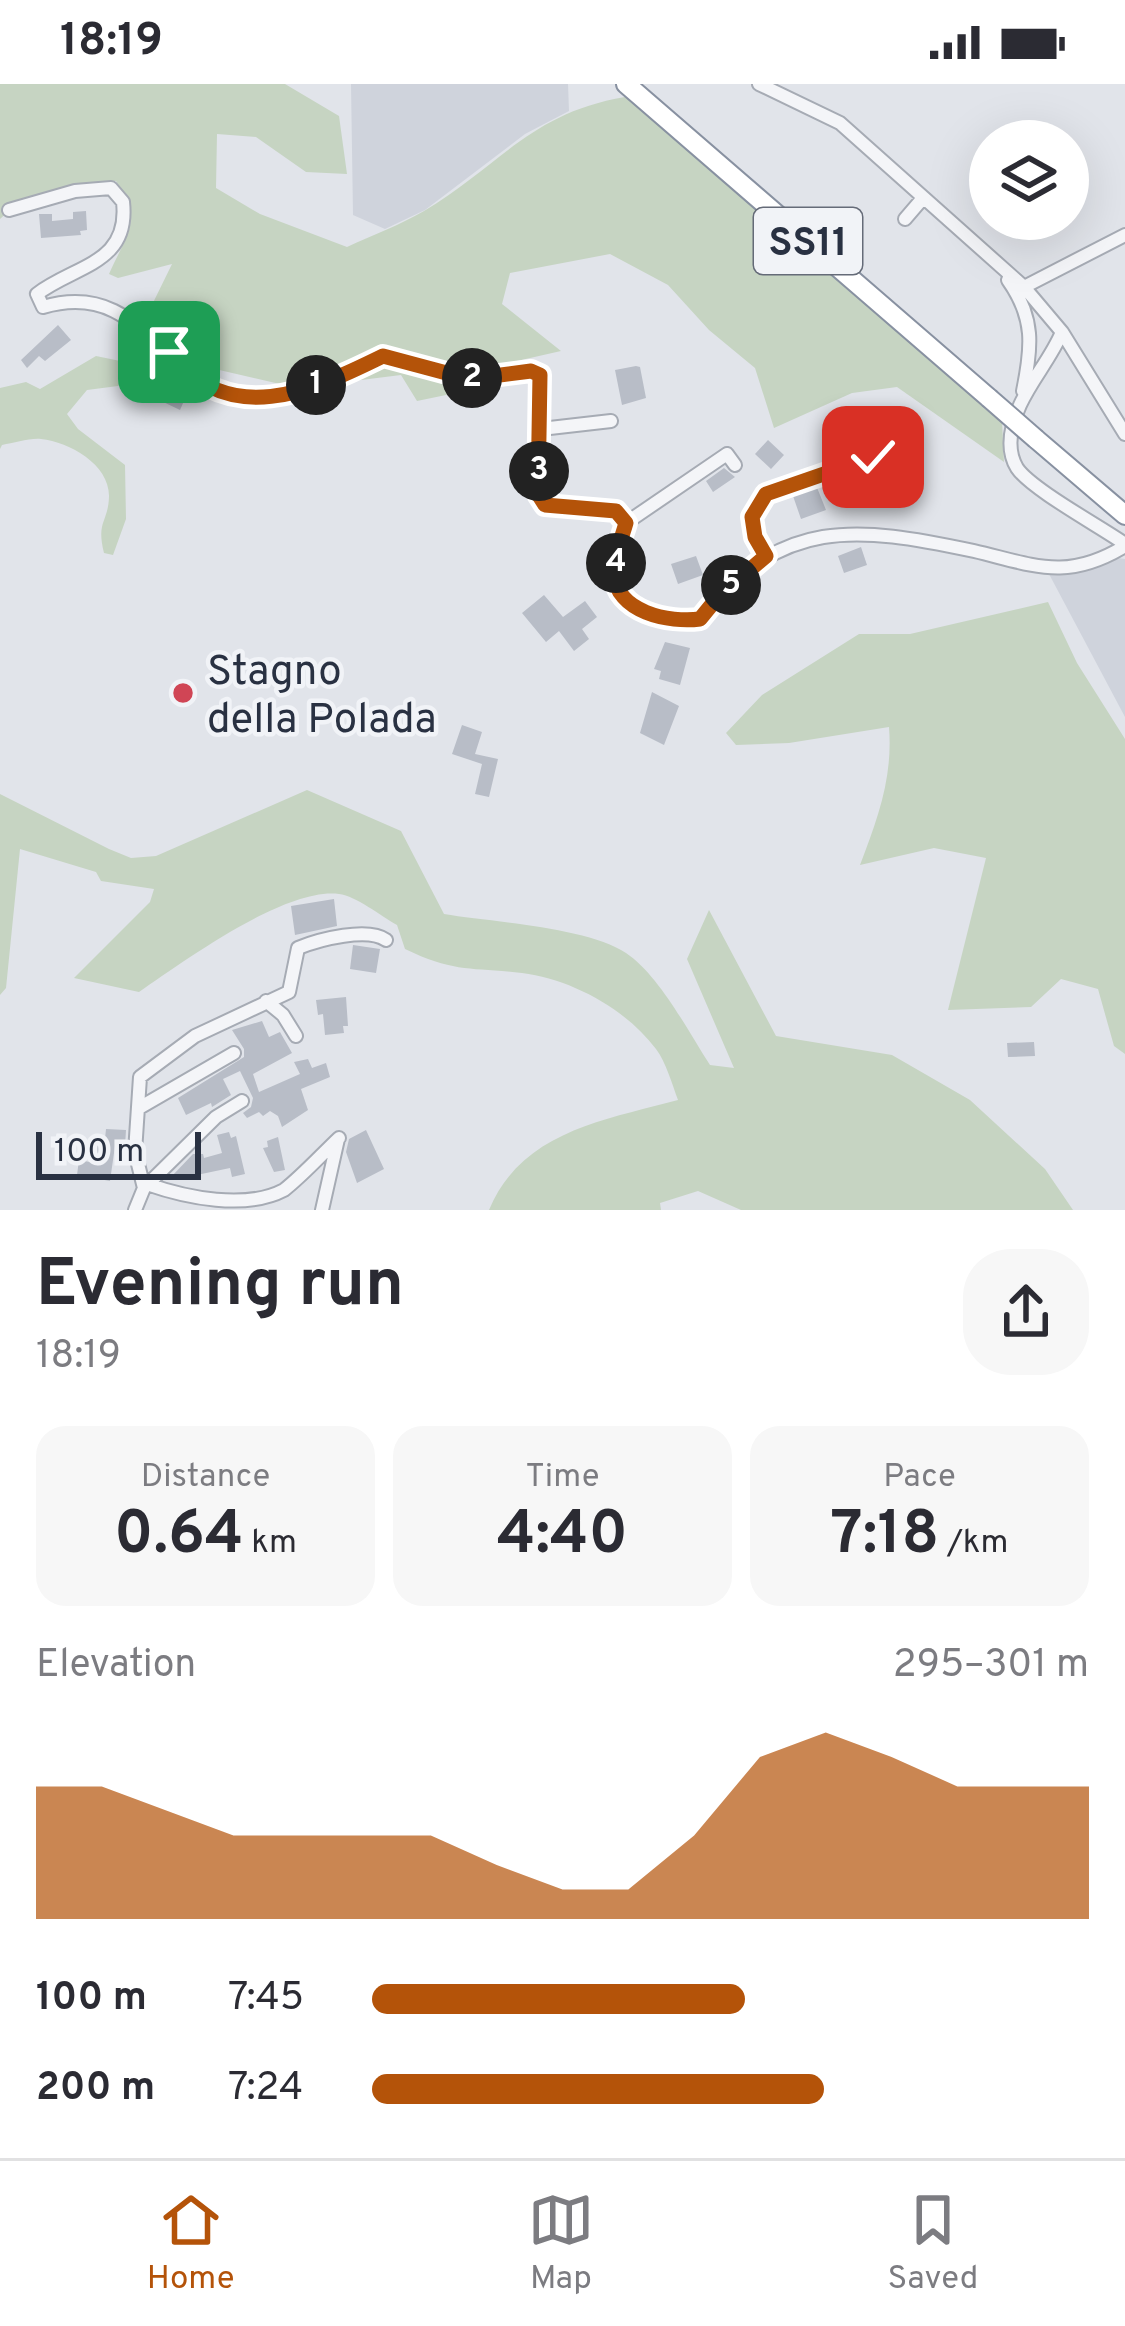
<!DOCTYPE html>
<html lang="en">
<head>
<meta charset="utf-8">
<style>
	body { margin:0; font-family:Overpass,sans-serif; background:#f7f7f7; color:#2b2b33; height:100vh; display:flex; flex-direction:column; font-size:45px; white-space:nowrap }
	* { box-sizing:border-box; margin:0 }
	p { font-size:39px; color:#7c7c81 }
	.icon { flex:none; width:66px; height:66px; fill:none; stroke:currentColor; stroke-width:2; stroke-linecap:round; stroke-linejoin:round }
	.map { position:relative; height:1126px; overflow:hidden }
	.panel { display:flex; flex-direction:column; background:#fff; flex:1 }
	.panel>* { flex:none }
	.controls { position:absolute; left:969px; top:36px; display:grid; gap:24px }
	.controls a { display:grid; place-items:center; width:120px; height:120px; border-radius:50%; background:#fff; box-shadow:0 12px 48px #0002; font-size:60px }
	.scale { position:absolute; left:36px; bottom:30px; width:165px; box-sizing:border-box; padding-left:12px; border:6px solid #293142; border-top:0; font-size:33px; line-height:42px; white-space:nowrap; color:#293142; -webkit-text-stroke:9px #f1f3f7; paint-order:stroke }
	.pin { position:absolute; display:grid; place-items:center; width:102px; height:102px; color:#fff; margin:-51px; border-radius:24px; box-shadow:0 6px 18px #0006 }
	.km { position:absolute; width:60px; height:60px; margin:-30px; border-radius:50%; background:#222; color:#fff; font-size:33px; line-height:60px; text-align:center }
	.round { display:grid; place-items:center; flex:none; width:126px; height:126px; border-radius:48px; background:#f7f7f7 }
	.head { display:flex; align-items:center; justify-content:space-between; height:204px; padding:0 36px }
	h1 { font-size:66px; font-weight:700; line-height:90px }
	.stats { display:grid; grid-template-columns:repeat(3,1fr); gap:18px; height:204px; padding:12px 36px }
	.stats div { display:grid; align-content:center; border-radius:30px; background:#f7f7f7; text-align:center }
	.stats b { font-size:60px; font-weight:700 }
	.stats small { font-size:33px; font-weight:400 }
	.stats p { font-size:33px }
	.chart { height:336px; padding:24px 36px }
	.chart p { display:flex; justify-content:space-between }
	.chart svg { width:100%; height:216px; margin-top:12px; fill:#b45309; opacity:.7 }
	ul { padding:0 36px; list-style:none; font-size:39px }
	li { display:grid; grid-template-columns:192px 144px 1fr; align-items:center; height:90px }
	li i { height:30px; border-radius:15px; background:#b45309 }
	.status { display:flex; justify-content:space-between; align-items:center; height:84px; padding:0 60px; background:#fff; direction:ltr }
	.status svg { height:33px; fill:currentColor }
	.tab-bar { display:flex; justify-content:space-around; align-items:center; height:168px; border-top:3px solid #e1e1e2; background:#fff; font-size:33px; color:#7c7c81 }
	.tab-bar a { display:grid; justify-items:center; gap:6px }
	.tab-bar .active { color:#b45309 }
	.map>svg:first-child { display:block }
</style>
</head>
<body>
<div class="status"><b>18:19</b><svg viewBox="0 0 49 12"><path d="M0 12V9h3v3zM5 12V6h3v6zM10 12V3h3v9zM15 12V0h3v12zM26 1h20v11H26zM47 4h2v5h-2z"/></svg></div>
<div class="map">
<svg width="1125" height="1126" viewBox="0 0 1125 1126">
	<rect width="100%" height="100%" fill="#e1e4ea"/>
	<path fill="#cfd3dc" d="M351 0H568L569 27 525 50 425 126 385 145 353 131Z
		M1118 474 1125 475V633L1049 490Z"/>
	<path fill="#c6d4c2" d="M0 0H285L339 32 347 90 306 88 256 53 217 50 216 104 260 130 347 163C373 151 400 141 424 127 500 82 530 29 625 13L794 151 1002 337 1004 378 897 303 852 309 774 344 755 284 709 246 668 201 610 170 510 189 502 220 561 267 503 280 446 311 417 317 401 291 297 304 202 282 149 227 172 180 118 194 109 190C128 147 143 139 116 97 84 97 23 112 0 135Z
		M96 272 125 278 134 293 118 302 87 306 67 330 78 345 125 381 126 435 113 471 104 469C96 437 108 439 109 413 110 381 70 358 41 355 29 354 14 359 2 361L0 365V304L26 298 40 305Z
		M1048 518 1077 579 1125 655V970L1114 962 1098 905 1061 895 1031 923 948 926 986 774 934 764 860 781C878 734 893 693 889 643L789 659 736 661 726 649 762 611 859 550H910Z
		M307 706 401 747 444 830C491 838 588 843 626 869 659 891 688 947 710 981L734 984 687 875 709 826 776 952 892 971 970 1016 1045 1085 1073 1126H741L698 1107 660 1119 661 1126H489C522 1047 605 1036 678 1016 672 1000 666 978 656 965 626 925 571 895 522 889 470 883 455 889 405 865L397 841C381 832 356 812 339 810 285 803 183 878 139 908L74 894 150 818 154 805 101 797 96 788 20 765 6 904 0 911V710L109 765 131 774 156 772Z"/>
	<path fill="#b8bdc7" d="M86 127 87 146 80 147 81 151 41 154 39 130H52V137L73 135V128Z
		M58 241 71 256 45 277 39 272 27 284 21 276Z
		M636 282 640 283 646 314 622 321 615 286Z
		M163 299 187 310 180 326 155 314Z
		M871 339 875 356 860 359 862 365 845 370 838 346Z
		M768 356 784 371 771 385 755 370Z
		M724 384 735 393 713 408 706 397Z
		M862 389 868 412 845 418 839 395Z
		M816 401 826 426 801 435 793 412Z
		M861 463 867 481 844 489 838 472Z
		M696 472 703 491 678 500 671 480Z
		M544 511 563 533 585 517 597 533 582 545 589 555 574 567 559 547 546 558 522 529Z
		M665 558 690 564 680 601 659 595 661 587 654 585Z
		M652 608 679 622 664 661 640 649Z
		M462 641 482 648 475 670 498 675 489 713 475 710 482 680 452 670Z
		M334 815 337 842 295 851 291 822Z
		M353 861 380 865 376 889 350 885Z
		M346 913 348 942H343L344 949 325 951 323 930 318 931 316 916Z
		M262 937 269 953 280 948 292 969 253 990 259 1008 300 990 294 978 308 975 312 984 326 979 330 993 301 1005 308 1026 282 1043 278 1032 270 1027 263 1032 259 1028 247 1034 243 1029 251 1023 253 1014 240 987 223 995 231 1011 212 1023 211 1019 186 1031 178 1014 244 973V965L232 946Z
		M1034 958 1035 972 1008 973 1007 959Z
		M106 1045 126 1046 125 1062H115L110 1097 77 1091 79 1076 95 1079 96 1055H105Z
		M366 1046 384 1085 357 1099 346 1068 349 1055Z
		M229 1048 231 1054 236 1052 245 1090 232 1093 230 1084 173 1096 172 1092 193 1070H203L204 1074 222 1069 217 1051Z
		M278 1053 285 1086 274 1088 263 1064 268 1063 267 1057Z"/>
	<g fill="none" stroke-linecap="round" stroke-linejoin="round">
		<defs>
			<path id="minor" d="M759 0 840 39 1024 203 1062 248 1125 350
				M9 126 75 107 111 104 123 118C130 180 75 181 37 210L43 223C149 192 163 314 251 315 297 316 343 292 383 272L468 294 531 287 540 291 538 410 545 421 616 427 626 439C622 453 614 473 614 488 615 529 670 539 700 535 781 432 856 442 974 467 1034 481 1066 498 1125 462
				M905 135 923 114
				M1008 196C1035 234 1032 263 1023 307
				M1024 203 1125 151
				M1062 248C1051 274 1032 295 1020 321 1011 341 1005 364 1017 384 1031 405 1101 443 1125 460
				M541 345 611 337
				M626 439 727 370 735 381
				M766 472 752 441 758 417 807 393 873 373
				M266 917 283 931 296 952
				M139 1024 234 969
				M147 1100C187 1114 246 1126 284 1106 303 1091 321 1071 339 1054
				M145 1103 216 1033 242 1017
				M135 1126 144 1104 135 1068 140 993 195 952 289 908 298 864C320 855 368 843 386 856
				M322 1126 338 1055"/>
			<path id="highway" d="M626 0 989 314
				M1036 355 1125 431"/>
		</defs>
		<use href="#minor" stroke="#a6abb4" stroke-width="16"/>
		<use href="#highway" stroke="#8891a1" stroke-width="22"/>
		<use href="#minor" stroke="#f4f5f8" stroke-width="12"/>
		<use href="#highway" stroke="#fff" stroke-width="18"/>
		<defs>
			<path id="highway-bridge" d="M989 314 1036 355"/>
		</defs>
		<use href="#highway-bridge" stroke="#8891a1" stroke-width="22" stroke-linecap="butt"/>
		<use href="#highway-bridge" stroke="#fff" stroke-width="18"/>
	</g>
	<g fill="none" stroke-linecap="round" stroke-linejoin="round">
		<defs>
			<path id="route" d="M169 268C229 345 310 308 383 272L469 295 531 287 540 291 538 410 545 421 616 427 626 439C622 453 614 473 614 488 615 529 670 539 700 535L718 513 766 472 755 453 752 433 766 410 873 373"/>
		</defs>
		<use href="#route" stroke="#fff" stroke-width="24"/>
		<use href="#route" stroke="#b45309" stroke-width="15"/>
	</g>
	<circle fill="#d04555" stroke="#f1f3f7" stroke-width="4.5" cx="183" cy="609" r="12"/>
	<g text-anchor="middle" stroke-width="9" stroke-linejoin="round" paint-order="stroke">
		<rect fill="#f1f3f7" stroke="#656b78" stroke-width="3" x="754" y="124" width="108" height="66" rx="9"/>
		<g font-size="39" font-weight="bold" fill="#293142">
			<text x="808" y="171">SS11</text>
		</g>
		<g font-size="42" fill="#293142" stroke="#f1f3f7" text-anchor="start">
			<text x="207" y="600">Stagno<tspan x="207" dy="48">della Polada</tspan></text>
		</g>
	</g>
</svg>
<div class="controls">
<a><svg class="icon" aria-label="layers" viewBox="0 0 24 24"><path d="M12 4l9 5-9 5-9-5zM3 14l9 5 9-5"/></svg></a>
</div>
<div class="scale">100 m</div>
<div class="pin" style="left:169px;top:268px;background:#1e9e55"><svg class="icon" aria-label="arrive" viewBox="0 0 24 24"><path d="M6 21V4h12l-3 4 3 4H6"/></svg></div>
<div class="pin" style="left:873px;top:373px;background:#d93025"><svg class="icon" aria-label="check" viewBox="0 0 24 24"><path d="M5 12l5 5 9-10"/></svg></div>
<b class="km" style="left:316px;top:301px">1</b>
<b class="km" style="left:472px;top:294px">2</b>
<b class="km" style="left:539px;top:387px">3</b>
<b class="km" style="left:616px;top:479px">4</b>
<b class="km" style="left:731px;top:501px">5</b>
</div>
<section class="panel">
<div class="head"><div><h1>Evening run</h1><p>18:19</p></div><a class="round"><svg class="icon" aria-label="share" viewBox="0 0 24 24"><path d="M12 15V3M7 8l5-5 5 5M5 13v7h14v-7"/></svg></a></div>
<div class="stats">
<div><p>Distance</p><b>0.64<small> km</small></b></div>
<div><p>Time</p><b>4:40</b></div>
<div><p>Pace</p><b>7:18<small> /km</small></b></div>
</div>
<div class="chart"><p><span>Elevation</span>295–301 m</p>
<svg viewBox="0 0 160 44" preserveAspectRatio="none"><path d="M0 44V17L10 17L20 22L30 27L40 27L50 27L60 27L70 33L80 38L90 38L100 27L110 11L120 6L130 11L140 17L150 17L160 17V44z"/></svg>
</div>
<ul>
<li><b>100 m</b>7:45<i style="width:52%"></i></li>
<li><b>200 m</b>7:24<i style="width:63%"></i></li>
</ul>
</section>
<nav class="tab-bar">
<a class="active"><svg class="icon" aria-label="home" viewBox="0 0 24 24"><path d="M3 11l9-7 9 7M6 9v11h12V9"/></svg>Home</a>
<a><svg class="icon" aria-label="map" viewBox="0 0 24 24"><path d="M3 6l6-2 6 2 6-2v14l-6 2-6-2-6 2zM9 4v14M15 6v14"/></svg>Map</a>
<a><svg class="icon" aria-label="saved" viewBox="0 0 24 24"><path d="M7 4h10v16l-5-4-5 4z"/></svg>Saved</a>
</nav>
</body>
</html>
